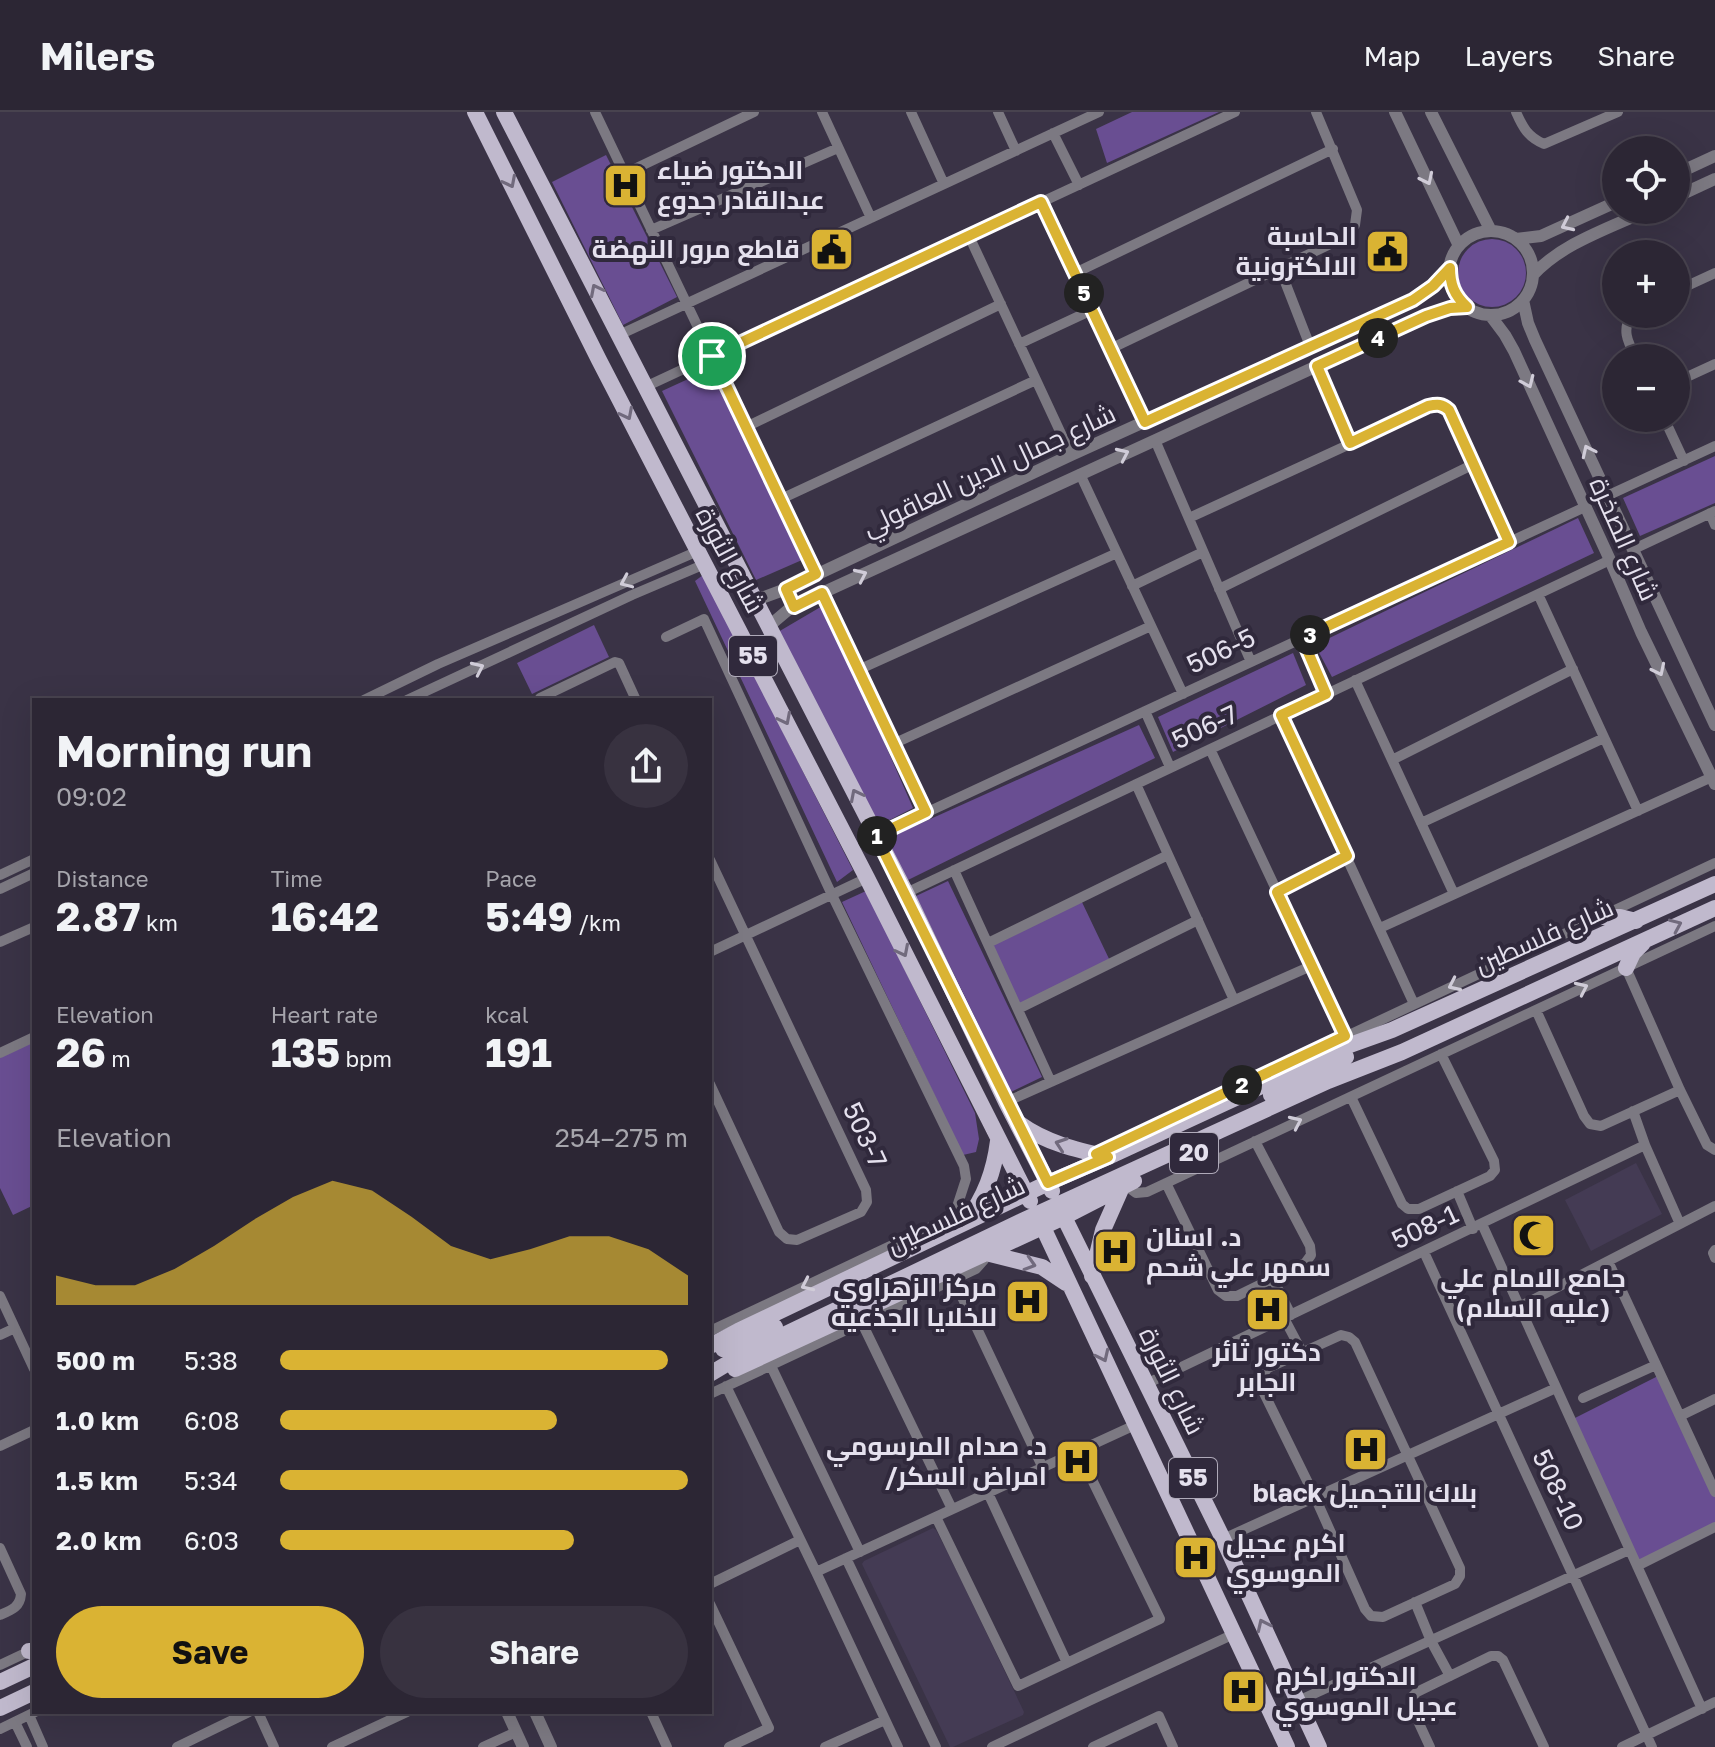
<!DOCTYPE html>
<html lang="en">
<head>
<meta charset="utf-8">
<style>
	body { margin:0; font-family:"Golos Text",Cairo,sans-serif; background:#383240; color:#f1f3f6; height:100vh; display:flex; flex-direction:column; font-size:30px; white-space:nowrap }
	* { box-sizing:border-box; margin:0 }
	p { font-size:26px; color:#a6a5ac }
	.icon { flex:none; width:44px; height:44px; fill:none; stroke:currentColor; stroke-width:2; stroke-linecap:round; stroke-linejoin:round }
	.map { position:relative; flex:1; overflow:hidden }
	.details { position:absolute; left:32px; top:586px; width:680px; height:1016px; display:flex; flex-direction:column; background:#2c2634; border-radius:0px; box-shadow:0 8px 32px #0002,0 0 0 2px #48434f }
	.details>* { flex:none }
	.tools { position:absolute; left:1602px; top:24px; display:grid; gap:16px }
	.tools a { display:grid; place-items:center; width:88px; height:88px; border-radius:50%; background:#2c2634; box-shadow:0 8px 32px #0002,0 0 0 2px #48434f; font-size:40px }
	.pin { position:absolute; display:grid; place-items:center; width:68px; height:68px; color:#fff; margin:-34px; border:4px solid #fff; border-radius:50%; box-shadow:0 2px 8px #0007 }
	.km { position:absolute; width:40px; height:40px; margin:-20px; border-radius:50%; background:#222; color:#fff; font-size:22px; line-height:40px; text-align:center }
	.round { display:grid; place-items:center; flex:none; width:84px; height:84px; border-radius:42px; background:#383240 }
	.summary { display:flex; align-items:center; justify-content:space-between; height:136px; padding:0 24px }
	h1 { font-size:44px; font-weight:700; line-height:60px }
	.figures { display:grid; grid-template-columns:repeat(3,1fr); gap:12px; height:136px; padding:8px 24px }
	.figures div { display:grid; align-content:center }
	.figures b { font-size:40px; font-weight:700 }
	.figures small { font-size:22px; font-weight:400 }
	.figures p { font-size:22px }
	.chart { height:224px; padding:16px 24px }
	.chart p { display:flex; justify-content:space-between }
	.chart svg { width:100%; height:144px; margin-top:8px; fill:#dab333; opacity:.7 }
	.action { display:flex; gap:16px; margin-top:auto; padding:16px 24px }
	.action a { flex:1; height:92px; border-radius:48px; background:#dab333; color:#111; font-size:32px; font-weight:700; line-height:92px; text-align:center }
	.action a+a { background:#383240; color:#f1f3f6 }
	ul { padding:0 24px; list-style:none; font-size:26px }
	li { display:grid; grid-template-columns:128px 96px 1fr; align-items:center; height:60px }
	li i { height:20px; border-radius:10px; background:#dab333 }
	header { display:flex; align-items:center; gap:48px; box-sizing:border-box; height:112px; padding:0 40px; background:#2c2634; border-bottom:2px solid #48434f }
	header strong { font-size:38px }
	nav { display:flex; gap:44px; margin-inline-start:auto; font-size:28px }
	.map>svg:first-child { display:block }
</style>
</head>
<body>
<header>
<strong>Milers</strong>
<nav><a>Map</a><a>Layers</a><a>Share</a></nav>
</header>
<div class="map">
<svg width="1715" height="1635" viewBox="0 0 1715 1635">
	<rect width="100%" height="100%" fill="#3a3346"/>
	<path fill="#443b54" d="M1636 1051 1662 1102 1591 1139 1565 1088Z
		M933 1416 936 1418 957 1459 1024 1600 1023 1603 953 1635H950L862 1452 864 1449Z"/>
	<path fill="#694e92" d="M1132 0H1219L1107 51 1096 17Z
		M606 43 677 185 623 213 552 70Z
		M1458 161a34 34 0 1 1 68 0a34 34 0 1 1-68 0Z
		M710 257 802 448 756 468 662 279Z
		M1715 344V391L1640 424 1623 386Z
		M1578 406 1594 441 1332 565 1315 533Z
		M703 463 853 758 837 770 695 469Z
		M824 493 913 696 878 714 778 520Z
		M594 513 609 545 532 582 517 551Z
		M1293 541 1306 573 1173 640 1158 605Z
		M1139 613 1155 646 908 768 886 727Z
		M948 769 1042 965 1011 980 916 784Z
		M866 779 975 1001 979 1027 976 1040 963 1043 842 790Z
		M1080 786 1111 851 1018 897 988 831Z
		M34 925V1093L13 1103 0 1076V941Z
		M1658 1264 1715 1381V1415L1637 1454 1571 1308Z"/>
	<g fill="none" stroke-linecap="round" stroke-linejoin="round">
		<path stroke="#7c7982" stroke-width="10" d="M595 0 816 462
			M822 0 871 106
			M911 0 944 72
			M998 0 1016 39
			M1516 0C1523 16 1528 25 1544 32L1618 0
			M1053 21 1079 73
			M624 62 754 0
			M1041 90 1145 310
			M651 118 838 36
			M969 124 1071 343
			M1280 157 1310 234
			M1075 161 1333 37
			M1676 179 1715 161
			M1632 202C1621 218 1628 230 1636 246
			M619 223 1099 0
			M1019 232 1092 198
			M1110 237 1345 125 1355 113 1357 98 1316 0
			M1317 254 1350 331
			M1676 270 1715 252
			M645 275 1235 0
			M1664 306 1684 349
			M746 315 1001 192
			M1155 328 1251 550
			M1080 362 1183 582
			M1609 383 1715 334
			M781 387 1036 268
			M1710 401 1715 413
			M1189 406 1437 292 1444 293 1449 298 1509 430
			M1634 437 1715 399
			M1132 474 1203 440
			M1219 477 1474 352
			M822 481 926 700
			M1538 482 1638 699
			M666 525 704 507 832 783 964 1054 966 1067 954 1104 710 1219
			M1302 526 1326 582
			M858 558 1117 441
			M1355 568 1454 782
			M364 588 438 552 698 439
			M407 588 632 483 705 452
			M539 588 540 586 615 550 619 551 636 588
			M1145 599 1170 655
			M1281 603 1414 892
			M893 632 1151 514
			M1210 637 1345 924
			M1392 648 1573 557
			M1136 672 1234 888
			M1421 711 1604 626
			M876 724 1585 395
			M710 748 866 1078 867 1090 861 1100 797 1128 787 1127 779 1120 710 972
			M954 758 1051 970
			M0 763 34 747
			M0 777 34 761
			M1277 780 1347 744
			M906 781 1610 448
			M1380 816 1712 665
			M0 830 34 815
			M988 831 1168 743
			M710 840 867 766
			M1626 856 1680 978 1707 1033 1715 1038
			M1018 897 1198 808
			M1536 898 1584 1004 1590 1012 1601 1014 1680 978
			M0 941 34 925
			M1351 985 1402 1092 1408 1097H1419L1490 1064 1495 1058 1494 1049 1441 942
			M1006 990 1311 854
			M1633 999 1645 1033
			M1115 1033 1715 751
			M1166 1071 1218 1178 1226 1184H1237L1306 1150 1311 1143 1310 1134 1255 1029
			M1125 1073 1136 1081 1147 1080 1715 814
			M1457 1079 1473 1117
			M1482 1112 1702 1597
			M1715 1138 1713 1141 1715 1146
			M1424 1140 1652 1635
			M1608 1149 1715 1380
			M1273 1167 1291 1203
			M954 1168 1043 1356
			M0 1184 34 1257
			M1519 1195 1715 1094
			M1284 1206 1302 1240
			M862 1211 952 1397
			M0 1223 15 1216
			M1341 1223 1349 1225 1355 1230 1460 1456V1464L1455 1472 1383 1505 1371 1504 1365 1497 1315 1385 1261 1275V1264L1268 1256Z
			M771 1254 860 1440
			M1146 1272 1645 1033 1680 1112
			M726 1274 816 1460 898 1635
			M710 1282 976 1157 984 1148 986 1141
			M1583 1286 1656 1253
			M1680 1304 1715 1287
			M0 1334 34 1318
			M988 1381 1067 1551
			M936 1405 1018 1574 1160 1507 1078 1339
			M1223 1427 1556 1276
			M0 1436 21 1482C20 1495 12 1498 0 1503
			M846 1446 936 1635
			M1637 1454 1715 1415
			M816 1460 1135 1313
			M710 1472 800 1428
			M1415 1490 1431 1529 1450 1564
			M710 1492 769 1616 729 1635
			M0 1553 34 1537
			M1298 1589 1629 1438
			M258 1600 274 1635
			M651 1600 667 1635
			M29 1603 43 1635
			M15 1610 27 1635
			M0 1617 35 1600
			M177 1635 249 1600
			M332 1635 407 1600
			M483 1635 516 1620
			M825 1635 885 1608
			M992 1635 1093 1587 1234 1522
			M1093 1635 1159 1604 1173 1635
			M1430 1635 1411 1594V1586L1417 1580 1491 1544H1498L1503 1548 1544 1635
			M1622 1635 1715 1590"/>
		<path stroke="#7c7982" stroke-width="12" d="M1395 0 1459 134
			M1431 0 1491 119
			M1676 62 1715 44
			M1676 85 1715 67
			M1449 161a42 42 0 1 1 84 0a42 42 0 1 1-84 0Z
			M1516 127 1541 124 1616 90
			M1533 163C1562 131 1610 116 1648 98
			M1523 188 1528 211 1535 228 1715 613
			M1490 203 1505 223 1514 239 1610 448 1641 520 1715 672
			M756 488 786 477 1071 343 1413 188 1433 174 1450 156
			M769 514 788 498 822 481 1426 204 1450 196 1467 195
			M507 1600 523 1635
			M535 1600 551 1635"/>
		<path stroke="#c0b9cd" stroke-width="16" d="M475 0 599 248 867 766 1030 1089
			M504 0 906 781 1006 990 1052 1079
			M1601 805H1620L1636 809
			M1626 856 1633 841 1643 831
			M1271 983 1323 958 1346 945
			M1020 1012C1046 1031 1077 1038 1108 1045
			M1061 1099 1223 1427 1319 1635
			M1040 1109 1287 1635
			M966 1110C985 1084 994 1060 998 1029
			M986 1141 1042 1155 1066 1171
			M1092 1164 1103 1118 1122 1075
			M710 1234 738 1219 1048 1071 1108 1045 1350 933 1392 918 1715 772
			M723 1237 775 1215
			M735 1257 1064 1105 1134 1069
			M710 1262 740 1244 1022 1109 1328 969 1402 940 1715 796
			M29 1539H34
			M0 1570 34 1554
			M0 1596 34 1580"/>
	</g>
	<defs><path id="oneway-chevron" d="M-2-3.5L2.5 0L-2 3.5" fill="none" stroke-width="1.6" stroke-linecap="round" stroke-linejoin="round" transform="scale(2)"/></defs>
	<g stroke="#d0ccd8">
		<use href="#oneway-chevron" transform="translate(1427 67) rotate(64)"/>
		<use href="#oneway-chevron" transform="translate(1567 113) rotate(155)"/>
		<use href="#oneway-chevron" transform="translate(1528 270) rotate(66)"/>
		<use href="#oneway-chevron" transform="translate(1588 339) rotate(-115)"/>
		<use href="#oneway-chevron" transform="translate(1123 342) rotate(-25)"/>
		<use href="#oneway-chevron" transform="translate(861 463) rotate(-25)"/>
		<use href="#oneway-chevron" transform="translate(626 470) rotate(156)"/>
		<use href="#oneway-chevron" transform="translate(478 556) rotate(-25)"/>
		<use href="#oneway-chevron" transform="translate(1659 558) rotate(64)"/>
		<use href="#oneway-chevron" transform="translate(1454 873) rotate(155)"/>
		<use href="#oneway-chevron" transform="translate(1582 876) rotate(-25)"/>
		<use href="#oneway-chevron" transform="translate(1296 1010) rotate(-25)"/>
		<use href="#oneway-chevron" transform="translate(807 1173) rotate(155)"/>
	</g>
	<g stroke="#716a7d">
		<use href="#oneway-chevron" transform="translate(510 70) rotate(63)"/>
		<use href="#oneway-chevron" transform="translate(596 178) rotate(-117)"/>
		<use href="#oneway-chevron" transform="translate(627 302) rotate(63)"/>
		<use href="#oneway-chevron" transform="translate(785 607) rotate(63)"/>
		<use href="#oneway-chevron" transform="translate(856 683) rotate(-117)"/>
		<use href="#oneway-chevron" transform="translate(1676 813) rotate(-24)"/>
		<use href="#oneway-chevron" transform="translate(903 839) rotate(63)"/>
		<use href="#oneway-chevron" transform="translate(1061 1032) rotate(-161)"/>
		<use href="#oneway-chevron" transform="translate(1030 1152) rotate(17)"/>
		<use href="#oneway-chevron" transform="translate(1103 1244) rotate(65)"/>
		<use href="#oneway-chevron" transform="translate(1263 1513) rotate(-115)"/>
	</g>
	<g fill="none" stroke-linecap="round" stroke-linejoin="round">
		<defs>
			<path id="route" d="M1041 90 1145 310 1413 188 1433 174 1450 156C1450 172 1454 183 1467 195L1450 196 1426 204 1317 254 1350 331 1428 294C1438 292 1442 292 1449 298L1509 430 1302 526 1326 582 1281 603 1347 744 1277 780 1345 924 1096 1042 1108 1045 1048 1071 876 724 926 700 822 481 794 495 786 477 816 462 712 244Z"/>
		</defs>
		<use href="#route" stroke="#fff" stroke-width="16"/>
		<use href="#route" stroke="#dab333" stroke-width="10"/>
	</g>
	<defs>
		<symbol id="hospital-square" viewBox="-11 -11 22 22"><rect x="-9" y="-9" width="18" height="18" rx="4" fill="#dab333" stroke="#30293c"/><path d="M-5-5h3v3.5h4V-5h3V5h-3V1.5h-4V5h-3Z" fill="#111"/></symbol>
		<symbol id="civic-square" viewBox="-11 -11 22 22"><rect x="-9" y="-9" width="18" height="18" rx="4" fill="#dab333" stroke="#30293c"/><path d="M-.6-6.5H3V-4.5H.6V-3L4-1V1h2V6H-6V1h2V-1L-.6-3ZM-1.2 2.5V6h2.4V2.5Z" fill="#111"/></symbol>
		<symbol id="mosque-square" viewBox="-11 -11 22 22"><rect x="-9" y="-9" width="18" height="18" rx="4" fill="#dab333" stroke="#30293c"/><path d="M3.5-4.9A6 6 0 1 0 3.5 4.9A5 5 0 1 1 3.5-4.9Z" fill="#111"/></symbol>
	</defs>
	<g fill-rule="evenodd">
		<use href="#hospital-square" x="600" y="48" width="51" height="51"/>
		<use href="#civic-square" x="806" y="112" width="51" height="51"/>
		<use href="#civic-square" x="1362" y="114" width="51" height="51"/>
		<use href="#mosque-square" x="1508" y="1098" width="51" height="51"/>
		<use href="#hospital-square" x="1090" y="1114" width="51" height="51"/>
		<use href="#hospital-square" x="1002" y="1164" width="51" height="51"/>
		<use href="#hospital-square" x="1242" y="1172" width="51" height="51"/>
		<use href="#hospital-square" x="1340" y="1312" width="51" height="51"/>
		<use href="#hospital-square" x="1052" y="1324" width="51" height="51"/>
		<use href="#hospital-square" x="1170" y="1420" width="51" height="51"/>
		<use href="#hospital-square" x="1218" y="1554" width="51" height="51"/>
	</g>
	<g text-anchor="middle" stroke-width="8" stroke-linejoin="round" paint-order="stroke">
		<g fill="#30293c" stroke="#afaab9" stroke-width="2">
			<rect x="729" y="524" width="48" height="40" rx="6"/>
			<rect x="1170" y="1021" width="48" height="40" rx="6"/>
			<rect x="1169" y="1346" width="48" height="40" rx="6"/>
		</g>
		<g font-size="24" font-weight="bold" fill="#e5e1ee">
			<text x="753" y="552">55</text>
			<text x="1194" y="1049">20</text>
			<text x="1193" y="1374">55</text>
		</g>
		<g font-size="26" font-weight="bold" fill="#e5e1ee" stroke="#30293c" text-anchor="start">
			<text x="657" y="67">الدكتور ضياء<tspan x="657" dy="30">عبدالقادر جدوع</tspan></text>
			<text x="1357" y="133" text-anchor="end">الحاسبة<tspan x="1357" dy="30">الالكترونية</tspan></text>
			<text x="800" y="146" text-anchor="end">قاطع مرور النهضة</text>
			<text x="1146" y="1134">د. اسنان<tspan x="1146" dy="30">سمهر علي شحم</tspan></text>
			<text x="1533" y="1175" text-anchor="middle">جامع الامام علي<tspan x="1533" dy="30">(عليه السلام)</tspan></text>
			<text x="997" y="1184" text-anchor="end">مركز الزهراوي<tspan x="997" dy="30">للخلايا الجذعيه</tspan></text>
			<text x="1267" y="1249" text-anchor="middle">دكتور ثائر<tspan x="1267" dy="30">الجابر</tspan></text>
			<text x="1047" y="1343" text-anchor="end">د. صدام المرسومي<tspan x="1047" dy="30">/امراض السكر</tspan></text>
			<text x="1365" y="1390" text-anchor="middle">black بلاك للتجميل</text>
			<text x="1226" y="1440">اكرم عجيل<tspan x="1226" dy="30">الموسوي</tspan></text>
			<text x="1275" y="1573">الدكتور اكرم<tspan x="1275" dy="30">عجيل الموسوي</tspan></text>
		</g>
		<g font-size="26" fill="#e5e1ee" stroke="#30293c">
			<text transform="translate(989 358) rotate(-25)" y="9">شارع جمال الدين العاقولي</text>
			<text transform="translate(1624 427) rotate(66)" y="9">شارع الصخرة</text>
			<text transform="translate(730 448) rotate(62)" y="9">شارع الثورة</text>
			<text transform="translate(1221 539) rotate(-25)" y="9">506-5</text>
			<text transform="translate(1205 615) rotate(-25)" y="9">506-7</text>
			<text transform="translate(1544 824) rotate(-24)" y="9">شارع فلسطين</text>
			<text transform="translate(865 1023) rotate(65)" y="9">503-7</text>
			<text transform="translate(956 1103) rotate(-25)" y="9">شارع فلسطين</text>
			<text transform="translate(1425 1115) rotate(-25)" y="9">508-1</text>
			<text transform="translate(1172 1269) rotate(64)" y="9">شارع الثورة</text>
			<text transform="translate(1558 1378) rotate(65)" y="9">508-10</text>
		</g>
	</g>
</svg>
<div class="tools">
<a><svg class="icon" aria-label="locate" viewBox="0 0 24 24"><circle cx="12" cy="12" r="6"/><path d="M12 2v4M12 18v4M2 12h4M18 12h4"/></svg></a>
<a>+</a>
<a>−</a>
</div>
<div class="pin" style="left:712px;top:244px;background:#1e9e55"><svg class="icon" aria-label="arrive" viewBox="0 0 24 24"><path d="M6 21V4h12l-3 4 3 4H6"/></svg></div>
<b class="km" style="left:877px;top:724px">1</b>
<b class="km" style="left:1242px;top:973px">2</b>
<b class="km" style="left:1310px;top:523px">3</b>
<b class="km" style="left:1378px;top:226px">4</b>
<b class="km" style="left:1084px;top:181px">5</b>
<section class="details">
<div class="summary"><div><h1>Morning run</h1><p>09:02</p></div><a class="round"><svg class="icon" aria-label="share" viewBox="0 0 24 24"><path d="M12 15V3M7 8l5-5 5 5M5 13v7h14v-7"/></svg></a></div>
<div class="figures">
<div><p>Distance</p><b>2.87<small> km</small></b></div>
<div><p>Time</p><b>16:42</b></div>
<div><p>Pace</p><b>5:49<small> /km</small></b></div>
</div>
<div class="figures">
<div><p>Elevation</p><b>26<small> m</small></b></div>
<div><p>Heart rate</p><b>135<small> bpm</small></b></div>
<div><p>kcal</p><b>191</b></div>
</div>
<div class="chart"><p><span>Elevation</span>254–275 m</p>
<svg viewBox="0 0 160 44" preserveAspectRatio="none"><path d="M0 44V35L10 38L20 38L30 33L40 26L50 18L60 11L70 6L80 9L90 17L100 26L110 30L120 27L130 23L140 23L150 27L160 35V44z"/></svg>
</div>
<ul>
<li><b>500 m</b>5:38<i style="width:95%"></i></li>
<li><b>1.0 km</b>6:08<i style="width:68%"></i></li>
<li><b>1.5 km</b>5:34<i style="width:100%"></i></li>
<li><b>2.0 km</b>6:03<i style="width:72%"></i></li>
</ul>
<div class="action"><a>Save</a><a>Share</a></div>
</section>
</div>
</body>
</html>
